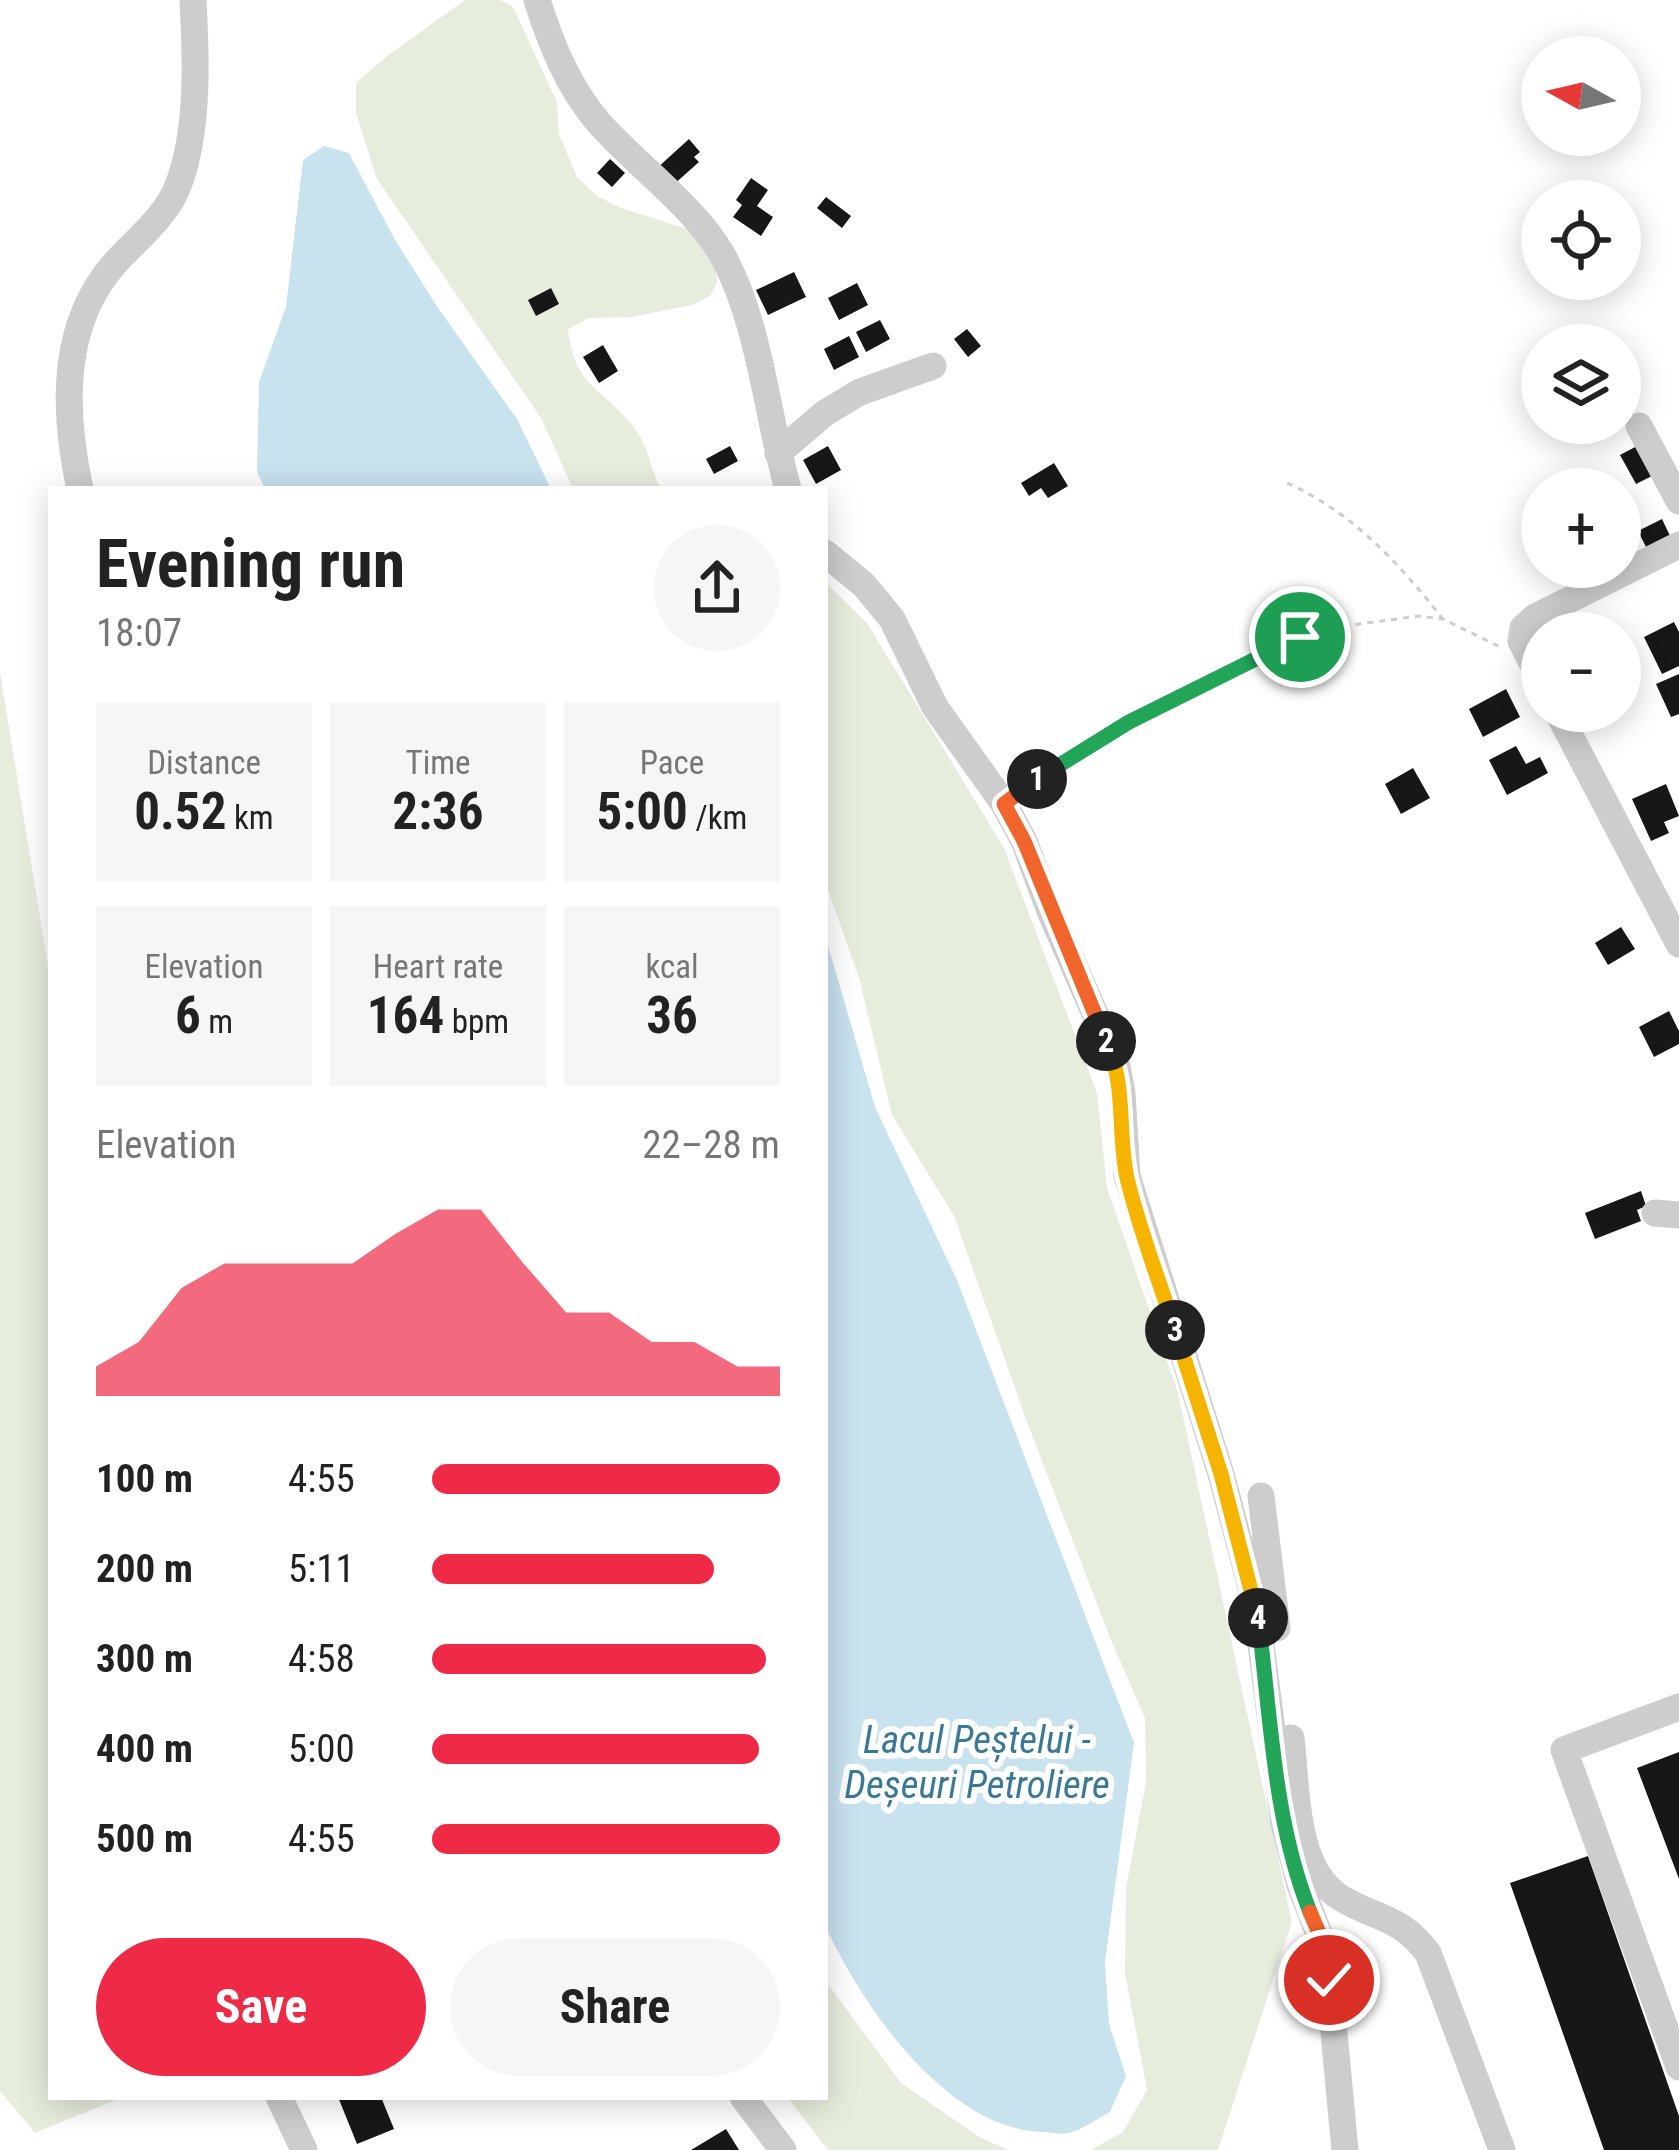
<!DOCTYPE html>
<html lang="en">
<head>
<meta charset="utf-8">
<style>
	body { margin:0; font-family:"Roboto Condensed",sans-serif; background:#f6f6f6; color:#222; height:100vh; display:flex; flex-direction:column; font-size:45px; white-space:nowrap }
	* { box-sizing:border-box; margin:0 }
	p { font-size:39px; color:#767676 }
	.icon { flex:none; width:66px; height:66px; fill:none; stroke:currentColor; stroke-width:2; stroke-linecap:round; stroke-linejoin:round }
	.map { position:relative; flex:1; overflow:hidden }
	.details { position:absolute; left:48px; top:486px; width:780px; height:1614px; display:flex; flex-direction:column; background:#fff; border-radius:0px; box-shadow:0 6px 30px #0003 }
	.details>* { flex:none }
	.needle { width:78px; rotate:278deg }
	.controls { position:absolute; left:1521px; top:36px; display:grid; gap:24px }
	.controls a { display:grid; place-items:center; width:120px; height:120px; border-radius:50%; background:#fff; box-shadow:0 6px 30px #0003; font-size:60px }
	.pin { position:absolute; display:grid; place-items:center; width:102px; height:102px; color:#fff; margin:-51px; border:6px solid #fff; border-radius:50%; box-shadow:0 3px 12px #0007 }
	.km { position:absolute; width:60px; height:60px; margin:-30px; border-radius:50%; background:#222; color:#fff; font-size:33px; line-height:60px; text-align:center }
	.round { display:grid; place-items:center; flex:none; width:126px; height:126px; border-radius:63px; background:#f6f6f6 }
	.headline { display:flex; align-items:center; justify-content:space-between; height:204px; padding:0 48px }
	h1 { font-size:66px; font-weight:700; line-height:90px }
	.stats { display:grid; grid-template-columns:repeat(3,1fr); gap:18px; height:204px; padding:12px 48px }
	.stats div { display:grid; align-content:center; border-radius:0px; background:#f6f6f6; text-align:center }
	.stats b { font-size:51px; font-weight:700 }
	.stats small { font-size:33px; font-weight:400 }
	.stats p { font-size:33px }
	.chart { height:336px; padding:24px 48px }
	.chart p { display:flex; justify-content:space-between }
	.chart svg { width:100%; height:216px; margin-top:12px; fill:#ef2a47; opacity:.7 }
	.action { display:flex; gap:24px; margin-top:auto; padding:24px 48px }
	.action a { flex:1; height:138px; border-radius:72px; background:#ef2a47; color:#fff; font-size:48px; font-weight:700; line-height:138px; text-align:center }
	.action a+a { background:#f6f6f6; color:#222 }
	ul { padding:0 48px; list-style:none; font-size:39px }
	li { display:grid; grid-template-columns:192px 144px 1fr; align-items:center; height:90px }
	li i { height:30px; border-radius:15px; background:#ef2a47 }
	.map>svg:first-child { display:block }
</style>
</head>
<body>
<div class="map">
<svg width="1679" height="2150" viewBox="0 0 1679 2150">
	<rect width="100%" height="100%" fill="#fff"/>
	<path fill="#e7eddd" d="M465 0H500L513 7 557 102 559 134 577 177 597 196 621 208 687 229 715 260 717 283 710 296 692 305 632 317 589 318 568 329C574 388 605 389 636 430 647 445 651 467 658 484L671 489H573L541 418 377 179 356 113V83L387 56Z
		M825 582 867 623 1004 848 1097 1093 1107 1188 1178 1393 1292 1922 1218 2150H1091L1123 2132 1147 2090 1125 1973 1126 1888 1146 1782 1145 1718 1111 1640 1027 1422 954 1216 892 1115 859 978 825 881Z
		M0 672 51 985V2097H123L35 2133 0 2091Z
		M825 1980 901 2083 981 2138 1009 2150H828L787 2097H825Z"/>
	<path fill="#c8e2ee" d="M324 146 349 153 394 238 436 305 517 419 551 489H265L257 472 259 382 286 307 303 160Z
		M825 935 875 1107 957 1280 1134 1743 1105 1962 1109 2024 1126 2076 1110 2112C1097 2119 1083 2129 1069 2133 1061 2135 1050 2132 1041 2132 946 2128 861 2005 825 1925Z"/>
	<path fill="#171717" d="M689 139 700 152 694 157 699 162 672 186 656 169Z
		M610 159 625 173 612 187 597 173Z
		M751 178 768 190 757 206 773 217 761 236 733 217 742 205 736 200Z
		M826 197 851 216 842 228 817 208Z
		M794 272 806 297 768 315 756 290Z
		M857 283 868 305 839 320 828 298Z
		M551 288 559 304 536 316 528 300Z
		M880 320 890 339 866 352 856 332Z
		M967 329 981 346 968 357 954 339Z
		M849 336 859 357 834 370 824 349Z
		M603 345 618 371 599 383 583 357Z
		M730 446 738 461 714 474 706 459Z
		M828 446 841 470 816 484 803 460Z
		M1637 446 1652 476 1636 484 1620 455Z
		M1054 463 1068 486 1048 498 1041 488 1029 496 1021 483Z
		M1662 519 1672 540 1648 551 1638 531Z
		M1674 622 1679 632V666L1662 674 1644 637Z
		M1679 674V714L1671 717 1656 684Z
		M1506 689 1520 717 1483 737 1469 709Z
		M1516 746 1526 764 1540 757 1548 773 1507 795 1489 760Z
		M1413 768 1430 798 1401 814 1385 784Z
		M1666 784 1679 816 1664 822 1669 833 1651 841 1632 799Z
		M1621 927 1635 949 1608 965 1595 943Z
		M1669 1011 1679 1031V1044L1654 1057 1639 1027Z
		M1641 1191 1646 1206 1637 1210 1641 1221 1595 1239 1585 1213Z
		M1679 1752V1879L1637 1768Z
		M1588 1856 1679 2116V2150H1604L1510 1883Z
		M338 2097H381L394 2129 357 2144Z
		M726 2129 739 2150H691Z"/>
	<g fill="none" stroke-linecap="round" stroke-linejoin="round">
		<path stroke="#cdcdcd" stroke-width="3" stroke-dasharray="6 6" stroke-linecap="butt" d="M1287 483C1352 512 1399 563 1442 618
			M1025 789 1053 767 1129 722 1321 629 1419 616 1443 619 1500 647"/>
		<path stroke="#cdcdcd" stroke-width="27" d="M537 0C551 44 568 87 599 123 637 166 697 208 724 258 760 325 767 416 788 489
			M1639 426 1679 501
			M778 453 825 413 860 392 933 366
			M80 489C63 411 60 324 116 262 138 238 168 215 179 183 199 129 196 57 193 0
			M825 553 864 585 892 619 935 707 1004 804 1024 841 1050 911 1116 1062 1122 1093 1127 1176 1221 1474 1256 1606 1284 1824 1300 1885 1321 1939 1329 1980 1345 2150
			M1542 683 1521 641 1523 628 1535 617 1679 545
			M1557 711 1679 944
			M1655 1213 1679 1215
			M1261 1496 1277 1628
			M1679 1707 1564 1750 1679 2067
			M1291 1738C1297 1786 1293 1869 1341 1898 1378 1920 1400 1916 1428 1953L1502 2150
			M279 2097 304 2150
			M743 2097 783 2150"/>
	</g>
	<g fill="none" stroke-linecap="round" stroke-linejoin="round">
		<defs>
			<path id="split-1" d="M1037 779 1129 722 1300 637"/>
			<path id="split-2" d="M1037 779 1004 804 1024 841 1106 1041"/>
			<path id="split-3" d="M1106 1041C1127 1086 1117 1131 1127 1178 1139 1229 1159 1280 1175 1330"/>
			<path id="split-4" d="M1175 1330 1221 1474 1258 1618"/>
			<path id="split-5" d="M1258 1618C1271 1716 1273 1819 1310 1912"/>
			<path id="split-6" d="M1310 1912 1322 1940 1329 1980"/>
		</defs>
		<use href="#split-1" stroke="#fff" stroke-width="24"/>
		<use href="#split-2" stroke="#fff" stroke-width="24"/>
		<use href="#split-3" stroke="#fff" stroke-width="24"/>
		<use href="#split-4" stroke="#fff" stroke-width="24"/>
		<use href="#split-5" stroke="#fff" stroke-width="24"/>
		<use href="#split-6" stroke="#fff" stroke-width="24"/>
		<use href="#split-1" stroke="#22a559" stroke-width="15"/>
		<use href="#split-2" stroke="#f0652b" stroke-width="15"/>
		<use href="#split-3" stroke="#f5b400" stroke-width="15"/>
		<use href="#split-4" stroke="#f5b400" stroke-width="15"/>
		<use href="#split-5" stroke="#22a559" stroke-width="15"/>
		<use href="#split-6" stroke="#f0652b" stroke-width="15"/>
	</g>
	<g text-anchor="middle" stroke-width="12" stroke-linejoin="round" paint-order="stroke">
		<g font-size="39" font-style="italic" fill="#397997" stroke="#fff">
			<text x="977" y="1753">Lacul Peștelui -<tspan x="977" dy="45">Deșeuri Petroliere</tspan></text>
		</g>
	</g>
</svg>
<div class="controls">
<a><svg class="needle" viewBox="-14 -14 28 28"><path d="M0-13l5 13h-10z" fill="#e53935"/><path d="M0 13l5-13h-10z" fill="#767676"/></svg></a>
<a><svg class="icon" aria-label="locate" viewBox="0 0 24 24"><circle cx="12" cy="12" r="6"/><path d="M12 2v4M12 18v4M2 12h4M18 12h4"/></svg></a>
<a><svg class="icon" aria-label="layers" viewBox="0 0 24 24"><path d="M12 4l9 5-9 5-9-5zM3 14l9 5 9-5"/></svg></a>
<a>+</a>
<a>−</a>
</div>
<div class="pin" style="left:1300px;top:637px;background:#1e9e55"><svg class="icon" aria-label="arrive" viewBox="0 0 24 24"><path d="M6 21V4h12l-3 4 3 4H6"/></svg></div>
<div class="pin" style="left:1329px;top:1980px;background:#d93025"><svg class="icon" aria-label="check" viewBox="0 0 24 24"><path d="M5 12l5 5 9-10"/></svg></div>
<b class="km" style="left:1037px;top:779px">1</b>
<b class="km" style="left:1106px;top:1041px">2</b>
<b class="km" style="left:1175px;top:1330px">3</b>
<b class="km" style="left:1258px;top:1618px">4</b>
<section class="details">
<div class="headline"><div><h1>Evening run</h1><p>18:07</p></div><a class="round"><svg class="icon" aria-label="share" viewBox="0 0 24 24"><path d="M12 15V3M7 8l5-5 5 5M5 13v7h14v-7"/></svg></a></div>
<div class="stats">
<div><p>Distance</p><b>0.52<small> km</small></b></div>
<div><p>Time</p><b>2:36</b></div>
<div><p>Pace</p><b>5:00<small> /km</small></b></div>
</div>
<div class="stats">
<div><p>Elevation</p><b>6<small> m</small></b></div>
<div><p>Heart rate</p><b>164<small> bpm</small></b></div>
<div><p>kcal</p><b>36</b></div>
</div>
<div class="chart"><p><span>Elevation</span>22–28 m</p>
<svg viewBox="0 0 160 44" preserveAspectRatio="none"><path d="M0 44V38L10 33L20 22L30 17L40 17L50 17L60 17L70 11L80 6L90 6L100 17L110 27L120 27L130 33L140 33L150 38L160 38V44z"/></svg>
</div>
<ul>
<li><b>100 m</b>4:55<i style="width:100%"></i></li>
<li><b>200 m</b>5:11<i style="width:81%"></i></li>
<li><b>300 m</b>4:58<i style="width:96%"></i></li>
<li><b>400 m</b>5:00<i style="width:94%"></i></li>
<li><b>500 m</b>4:55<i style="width:100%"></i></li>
</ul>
<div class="action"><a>Save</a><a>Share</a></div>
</section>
</div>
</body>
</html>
